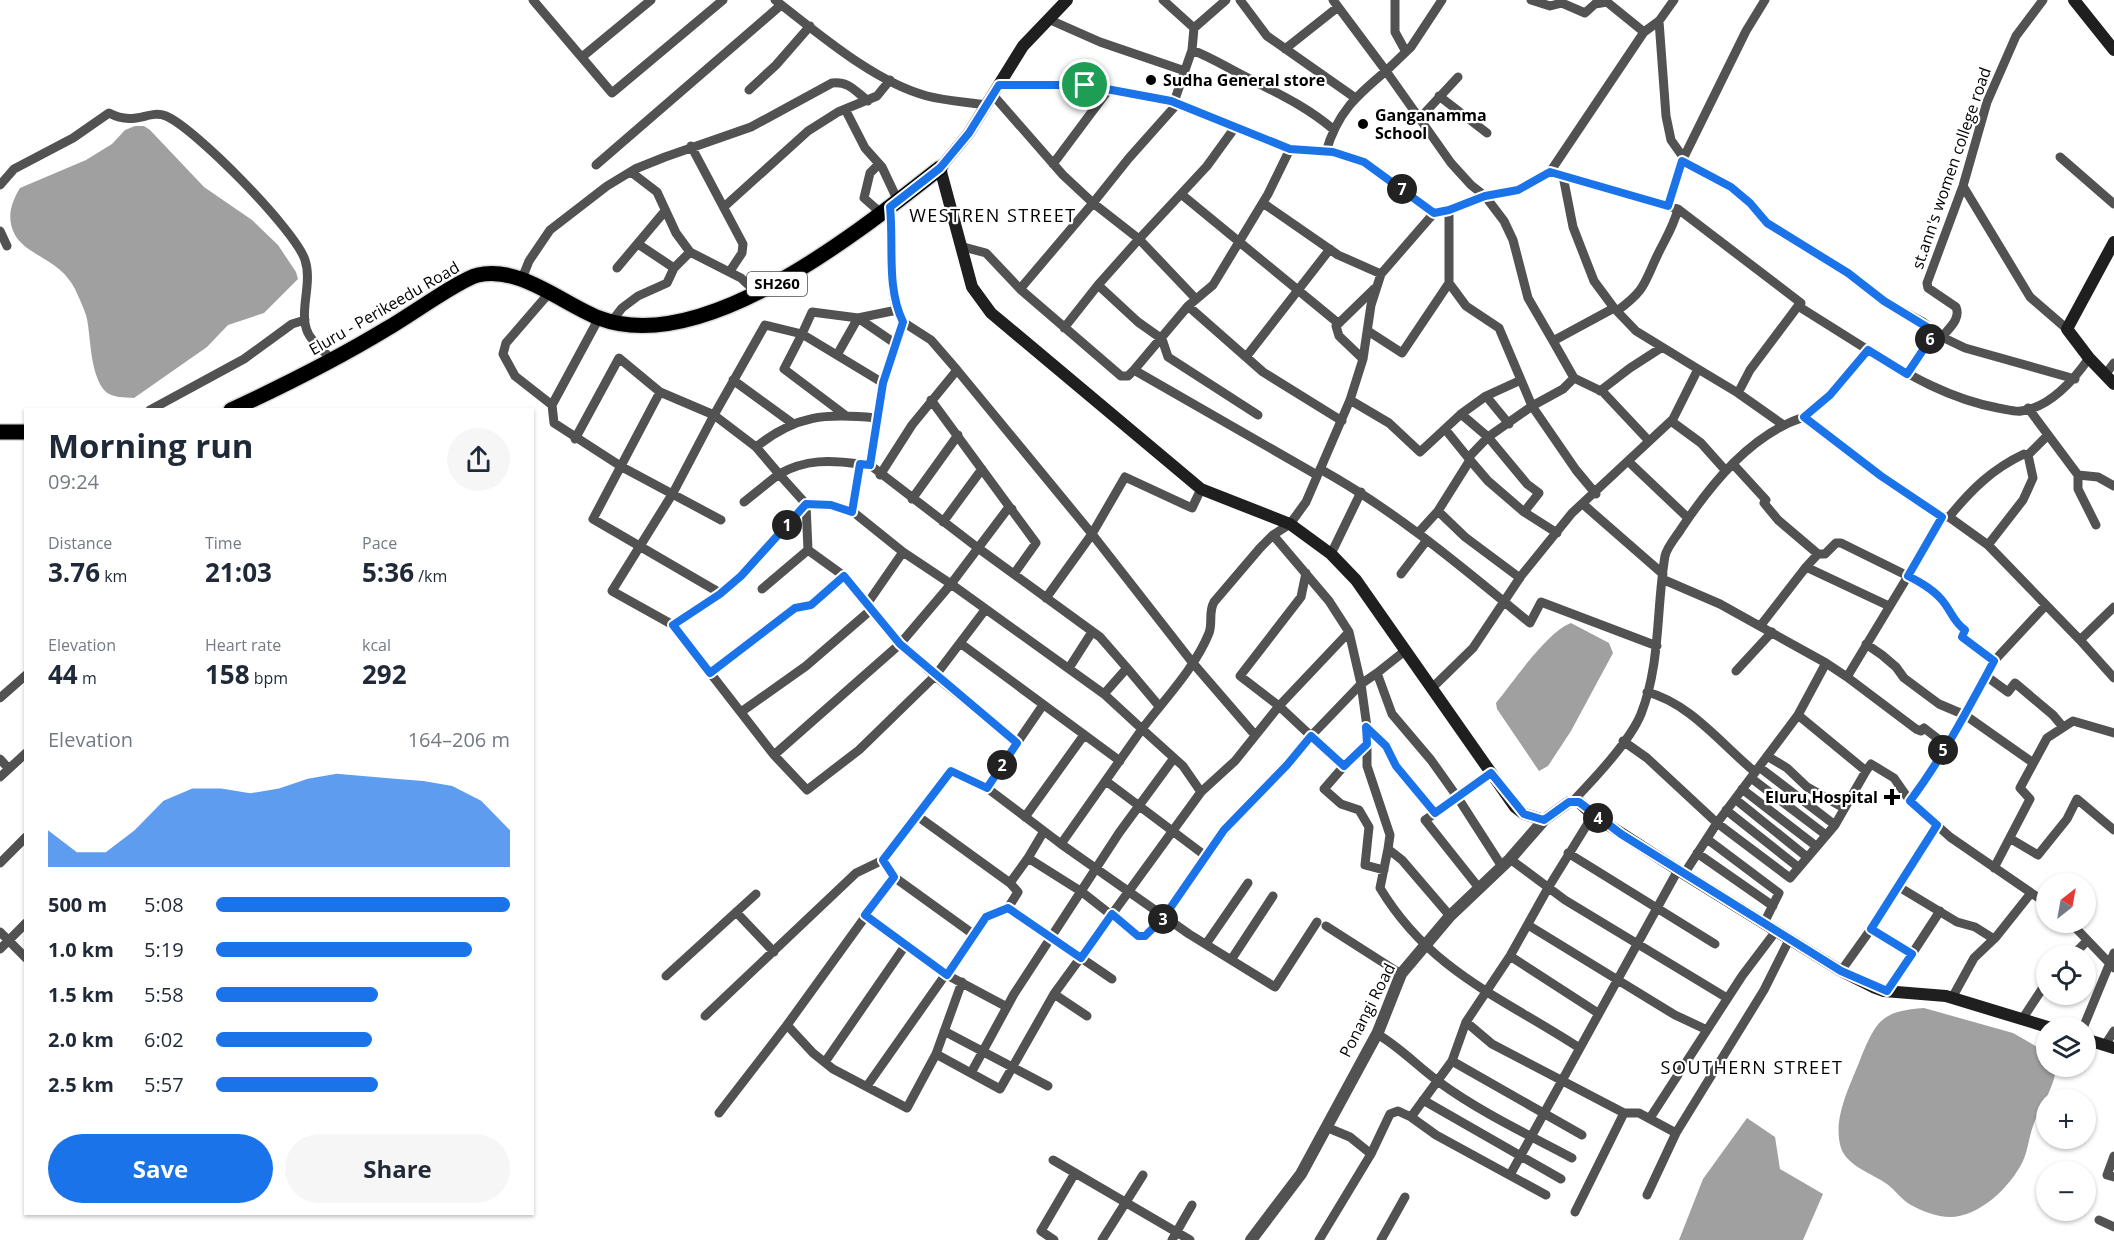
<!DOCTYPE html>
<html lang="en">
<head>
<meta charset="utf-8">
<style>
	body { margin:0; font-family:"Open Sans",sans-serif; background:#f6f6f7; color:#1f2937; height:100vh; display:flex; flex-direction:column; font-size:22px; white-space:nowrap }
	* { box-sizing:border-box; margin:0 }
	p { font-size:20px; color:#747a83 }
	.icon { flex:none; width:33px; height:33px; fill:none; stroke:currentColor; stroke-width:2; stroke-linecap:round; stroke-linejoin:round }
	.map { position:relative; flex:1; overflow:hidden }
	.drawer { position:absolute; left:24px; top:408px; width:510px; height:807px; display:flex; flex-direction:column; background:#fff; border-radius:0px; box-shadow:0 2px 4px #0004 }
	.drawer>* { flex:none }
	.needle { width:39px; rotate:31deg }
	.fabs { position:absolute; left:2036px; top:873px; display:grid; gap:12px }
	.fabs a { display:grid; place-items:center; width:60px; height:60px; border-radius:50%; background:#fff; box-shadow:0 2px 4px #0004; font-size:30px }
	.pin { position:absolute; display:grid; place-items:center; width:51px; height:51px; color:#fff; margin:-26px; border:3px solid #fff; border-radius:50%; box-shadow:0 2px 6px #0007 }
	.km { position:absolute; width:30px; height:30px; margin:-15px; border-radius:50%; background:#222; color:#fff; font-size:16px; line-height:30px; text-align:center }
	.round { display:grid; place-items:center; flex:none; width:63px; height:63px; border-radius:32px; background:#f6f6f7 }
	.headline { display:flex; align-items:center; justify-content:space-between; height:102px; padding:0 24px }
	h1 { font-size:33px; font-weight:700; line-height:45px }
	.stats { display:grid; grid-template-columns:repeat(3,1fr); gap:9px; height:102px; padding:6px 24px }
	.stats div { display:grid; align-content:center }
	.stats b { font-size:26px; font-weight:700 }
	.stats small { font-size:16px; font-weight:400 }
	.stats p { font-size:16px }
	.chart { height:168px; padding:12px 24px }
	.chart p { display:flex; justify-content:space-between }
	.chart svg { width:100%; height:108px; margin-top:6px; fill:#1a73e8; opacity:.7 }
	.cta { display:flex; gap:12px; margin-top:auto; padding:12px 24px }
	.cta a { flex:1; height:69px; border-radius:36px; background:#1a73e8; color:#fff; font-size:24px; font-weight:700; line-height:69px; text-align:center }
	.cta a+a { background:#f6f6f7; color:#1f2937 }
	ul { padding:0 24px; list-style:none; font-size:20px }
	li { display:grid; grid-template-columns:96px 72px 1fr; align-items:center; height:45px }
	li i { height:15px; border-radius:8px; background:#1a73e8 }
	.map>svg:first-child { display:block }
</style>
</head>
<body>
<div class="map">
<svg width="2114" height="1240" viewBox="0 0 2114 1240">
	<rect width="100%" height="100%" fill="#fff"/>
	<path fill="#a0a0a0" d="M135 126H144L150 130 204 187 252 220 278 245 296 272 298 279 264 313 228 325 207 347 134 398C125 397 110 398 104 390 90 372 91 340 87 319 85 310 79 298 75 289 59 258 28 257 15 235 6 218 11 203 20 188L86 160 112 144 125 130Z
		M1571 623 1609 643 1613 653 1571 731 1548 766 1539 771 1497 709 1496 703C1513 682 1547 632 1571 623Z
		M1924 1008 2013 1033 2046 1052V1066L2056 1067C2055 1087 2040 1107 2033 1126 2029 1137 2028 1150 2023 1161 2011 1186 1980 1217 1950 1217 1937 1217 1922 1211 1911 1205 1902 1200 1895 1190 1887 1184 1873 1174 1847 1166 1841 1148 1832 1119 1850 1086 1860 1060 1876 1021 1881 1011 1924 1008Z
		M1747 1118 1775 1137 1780 1169 1823 1194 1803 1240H1679L1703 1179Z"/>
	<g fill="none" stroke-linecap="round" stroke-linejoin="round">
		<defs>
			<path id="primary" d="M231 410C285 385 337 359 388 328 408 317 460 279 478 275 519 265 563 304 599 318 704 358 862 229 940 168
				M0 432H26"/>
		</defs>
		<use href="#primary" stroke="#dbdbdb" stroke-width="18"/>
		<path stroke="#525252" stroke-width="9" d="M533 0 612 93 723 0
			M775 0C818 33 874 82 927 96 946 101 967 102 987 105
			M1163 0 1194 28
			M1240 0 1267 36 1354 97
			M1395 0V32L1406 52
			M1442 0 1411 47 1386 71 1451 163 1471 185 1485 196 1504 221 1513 240 1528 298 1553 341 1614 308 1636 331 1698 369
			M1531 0 1550 6 1562 3 1585 13 1595 4 1607 2 1644 32
			M1048 19 1100 42 1185 71
			M1659 21 1666 116 1671 140 1683 157
			M1285 49 1338 7
			M1192 50 1194 28 1226 0
			M582 57 651 0
			M999 85H1085L1171 101 1236 126
			M749 90 776 65 810 26
			M993 95 1063 175 1093 203 1129 158 1178 103
			M1439 96 1487 133
			M1174 102 1192 50C1215 59 1231 70 1252 80 1281 95 1307 107 1333 129
			M845 109 865 148 882 167 898 201
			M1420 118 1458 77
			M691 146 743 244 742 253 730 271
			M1290 149 1236 126 1207 166 1181 194 1338 323
			M1326 152C1337 113 1356 96 1386 71L1333 0
			M2060 157 2114 204
			M1682 161 1746 31 1765 0
			M879 164 870 173 864 198 881 213
			M1053 164 1109 89
			M596 165 781 5
			M631 172 657 192 676 233 690 252 741 278 757 293
			M1550 172 1678 209 1801 303 1798 306
			M1563 176 1573 227 1594 281 1614 308
			M0 185 14 169 73 138 109 113C136 127 148 109 166 116 195 128 296 231 305 260 313 284 298 312 308 333 312 342 325 352 332 360
			M1963 186 2030 297 2067 329
			M1181 194 1139 239 1196 299
			M1263 203 1338 255 1381 274
			M725 206 808 131 838 112 877 96 890 80
			M1668 206 1682 161 1731 187 1750 203 1767 223 1848 273 1884 301 1923 322 1942 337 1965 348 2075 379
			M890 207C894 239 886 287 899 315
			M1449 210V283L1466 306 1499 328 1532 406 1576 470 1596 494
			M0 231 7 246
			M638 244 674 268
			M960 246 986 253 1020 289 1121 376H1128L1134 370
			M617 268 665 211
			M521 281 529 261 550 230 607 186 635 169 665 157 751 127 832 83C849 81 855 91 868 101
			M1020 289 1093 203 1139 239 1098 285 1138 322 1162 339 1168 357 1258 415
			M550 292 506 343 503 354 515 376 552 405
			M1188 306 1213 285 1268 194 1290 149 1333 152 1364 162 1434 213
			M1617 311C1645 290 1643 286 1657 256 1665 239 1673 228 1678 209
			M599 318 552 405 554 423 622 467 721 520
			M612 321 622 308 638 296 667 283 674 268 690 252
			M1064 328 1098 285
			M1368 331 1402 353 1449 283
			M1942 337C1949 328 1961 319 1956 307L1928 288 1927 283 1963 186 1987 102 2016 36 2043 0
			M1553 341 1574 378 1603 392 1649 441
			M837 355 858 318 896 344
			M1246 357 1330 249
			M1363 359 1339 336 1336 326 1374 289
			M1907 374 1936 332
			M2105 375 2114 363
			M733 380 792 423
			M883 383 802 334 812 312 858 318 897 310
			M1600 391 1630 368 1661 348
			M660 392 593 519 720 593
			M1486 396 1509 424
			M931 400 1036 543 1014 574
			M1350 400 1389 423 1420 452 1461 414
			M2028 408 2078 475V489L2096 525
			M150 410 244 359 292 324 305 320
			M1671 421 1701 443 1726 471
			M1782 424 1738 393 1750 370 1798 306 1868 350
			M575 439 619 358 660 392 714 415 673 493 612 591 673 625 720 593 741 576 806 504 831 505 852 511 903 552 951 584 1009 507 1012 509
			M756 447 714 415 765 325 802 334 784 369 845 415
			M2028 455 2048 435
			M1469 457 1488 437 1461 414 1486 396 1521 380
			M1470 460 1488 481 1524 512
			M1629 462 1688 518
			M1733 464 1766 500 1764 503 1778 520 1818 554H1825L1836 543H1841L1908 576 1942 517H1949L1988 545 2046 605
			M870 465 883 383 903 322 931 340 957 370
			M1320 469C1396 511 1463 568 1530 623L1541 602 1657 646
			M880 475 912 425 957 370 1092 534 1046 598
			M1317 475 1134 370 1188 306 1263 372 1342 421
			M2078 475 2098 477 2114 486
			M1201 489 1192 508 1125 477 1092 534 1192 662 1255 735
			M912 499 958 435
			M744 502 779 474 756 447C796 415 825 413 876 418
			M1584 505 1663 574
			M852 511 860 464 870 465 978 548 1100 637 1127 668
			M1438 511 1465 537 1520 578
			M1942 517 1881 476 1804 417 1830 395 1868 350C1910 376 1950 399 1998 408 2005 409 2015 412 2021 411 2049 408 2074 380 2089 358
			M1949 517C1971 490 1992 469 2024 454L2028 455 2033 478 2023 500 1988 545
			M943 522 982 469
			M1418 533 1438 511 1470 460 1445 429
			M1557 533 1524 512 1539 493 1527 484 1488 437 1532 406 1563 389 1574 378
			M1273 535 1329 601 1349 632 1361 684 1311 736 1344 766 1324 789 1341 804 1359 810 1369 827 1365 865 1384 870
			M808 550 844 576 867 604
			M1331 554 1361 492
			M1818 554 1806 567 1889 606
			M1401 574 1427 540
			M1662 579 1720 604 1826 663
			M762 589 808 550 806 504 779 474C806 459 830 460 860 464
			M2114 607 2080 640 2114 678
			M985 610 960 643 1120 761
			M673 625 774 755 807 790 859 750 935 676 900 644 867 604 903 552
			M1761 625 1806 567
			M960 643 935 676 1017 743 1043 705
			M1866 644 1882 655 1896 667 1904 678 1939 704 1965 715 1994 661 2046 605 2080 640
			M1994 661 1962 637 1965 630C1954 622 1953 615 1945 604 1936 591 1922 583 1908 576L1847 677 1826 663 1798 715 1866 771 1871 764 1894 778 1910 801 1950 837 2046 903
			M1069 668 1092 632
			M1736 671 1772 632
			M710 673 795 608 811 605 844 576
			M1377 673 1406 650
			M1986 676 2008 692 2015 683 2053 715 2063 727
			M1847 677 1916 729 1921 731 1924 728 1946 745
			M1432 688 1473 648 1521 576 1572 513 1673 419 1698 369 1738 393
			M1647 692C1690 703 1722 745 1755 772
			M1104 694 1127 668 1159 706
			M0 698 26 675
			M741 712 806 666 872 609
			M1367 727V766L1390 835 1388 849
			M1623 741 1647 758 1717 823 1790 878 1835 825 1866 771
			M1017 743 987 788 1061 844
			M774 755 900 644 951 584 1104 694 1142 729C1164 700 1195 668 1209 633 1213 623 1208 613 1214 602L1260 548 1273 535 1290 524 1306 502 1350 400 1363 359 1371 305 1381 274 1434 213 1449 210 1485 196 1518 190 1550 172 1644 32 1659 21 1674 0
			M1767 756 1787 768 1807 787 1844 808
			M0 759 9 769
			M1344 766 1367 744
			M1759 767 1835 825
			M1491 773 1458 798 1501 865
			M0 777 26 753
			M1751 778 1826 835
			M987 788 951 771 916 815 1010 883
			M1742 789 1816 846
			M1201 792 1183 766 1142 729 1061 844 1189 934 1275 987 1317 922
			M1735 799 1807 857
			M1573 801C1594 779 1630 741 1641 714 1661 663 1656 609 1665 556 1667 547 1676 537 1681 529 1711 484 1751 434 1804 417
			M1910 801 1932 772 1965 715 2032 762
			M1726 810 1798 867
			M1435 813 1396 766 1386 746 1367 727 1361 684 1377 673 1392 714 1431 760 1458 798 1425 820 1479 888
			M916 815 883 860 894 877 787 1025 813 1053 833 1069 907 1108 936 1054 962 982
			M1025 817 1084 735
			M1044 831 1028 858 1082 892 1138 936H1145L1164 917 1207 857 1106 781
			M1707 839 1779 893 1764 923
			M2011 839 2038 855 2067 819 2077 799 2114 830
			M1568 853 1715 944
			M1697 853 1773 906
			M1207 857C1235 811 1278 777 1311 736L1279 706 1349 632
			M1028 858 1010 883 1018 892 1008 908 1112 979
			M1510 859 1565 900 1727 998
			M0 863 26 837
			M1994 868 2030 799 2020 788 2047 738 2073 721 2114 733
			M1684 874 1717 823 1798 715
			M894 877 973 934
			M1899 887 1957 922 1975 927 1994 939
			M736 912 774 952
			M865 915 947 975 1007 1007
			M1450 916 1402 860 1388 849 1380 888C1430 971 1501 997 1578 1047
			M2070 922 2114 968
			M1528 925 1675 1015 1707 1030
			M1326 926 1401 974
			M1871 929 1912 954 1888 991
			M0 932 26 958
			M1206 944 1248 883
			M0 949 26 923
			M1912 954 1940 911
			M1510 956 1598 1013
			M2072 956 2086 942
			M1231 960 1273 896
			M1841 971 1871 929 1937 825
			M666 976 756 894
			M1054 994 1087 1016
			M1952 998 1974 958 1996 937 2031 893
			M705 1016 856 873 883 860
			M2023 1018 2046 983
			M1466 1022 1492 1044 1624 1113
			M2083 1028 2114 953
			M944 1031 1048 1086
			M1377 1034C1400 1047 1417 1066 1439 1082 1480 1112 1527 1134 1572 1158
			M2105 1045 2114 1031
			M936 1054 1000 1089 1054 994 1201 792 1235 761 1279 706 1240 676 1301 597 1306 573
			M1452 1061 1582 1135
			M825 1062 905 946
			M971 1073 1014 994 1119 833 1174 758
			M867 1086 986 917 1008 908
			M1423 1100 1561 1179
			M719 1113 787 1025
			M1650 1118 1742 976 1776 931
			M1326 1127 1350 1137 1371 1154 1390 1114 1398 1111 1411 1117
			M2114 1156 2107 1175 2114 1177
			M1053 1160 1190 1240
			M1510 1175 1678 870
			M1546 1195 1436 1135 1411 1117 1452 1061 1466 1022 1510 956 1548 888 1593 815
			M1647 1195 1676 1133
			M1575 1212 1624 1113H1639L1676 1133 1764 990 1790 938
			M2099 1220 2114 1227
			M1054 1240 1041 1231 1075 1173
			M1102 1240 1143 1175
			M1172 1240 1192 1205
			M1319 1240 1371 1154
			M1381 1240 1405 1197"/>
		<path stroke="#525252" stroke-width="12" d="M1251 1240 1301 1174 1378 1032 1401 974 1450 916 1510 859 1544 820"/>
		<path stroke="#1f1f1f" stroke-width="12" d="M1067 0 1023 46 969 133 940 168 972 287 991 313 1201 489 1290 524 1331 554 1356 580 1515 807 1524 814 1544 820 1569 802H1579L1593 815 1678 870 1841 971 1873 987 1884 991 1946 996 2051 1028
			M2074 0 2114 50
			M2114 242 2067 329 2089 358 2114 384
			M2085 1039 2114 1048"/>
		<use href="#primary" stroke="#000" stroke-width="15"/>
	</g>
	<g fill="none" stroke-linecap="round" stroke-linejoin="round">
		<defs>
			<path id="route" d="M999 85H1085L1171 101 1290 149 1333 152 1364 162 1434 213 1449 210 1485 196 1518 190 1550 172 1668 206 1682 161 1731 187 1750 203 1767 223 1848 273 1884 301 1935 332 1907 374 1868 350 1830 395 1804 417 1881 476 1942 517 1908 576C1922 583 1936 591 1945 604 1953 615 1954 622 1965 630L1962 637 1994 661C1968 709 1943 757 1910 801L1937 825 1871 929 1912 954 1887 991 1841 971 1621 834 1579 802H1569L1544 820 1524 814 1491 773 1435 813 1396 766 1386 746 1366 727 1367 744 1344 766 1311 736 1287 765 1224 830 1164 917 1145 936H1138L1112 914 1081 958 1008 908 986 917 947 975 865 915 894 877 883 860 951 771 987 788 1017 743 900 644 844 576 811 605 795 608 710 673 673 625 720 594 741 576 806 504 831 505 852 512 860 464 870 465 883 383 903 322C886 287 894 245 890 207L940 168 969 133Z"/>
		</defs>
		<use href="#route" stroke="#fff" stroke-width="12"/>
		<use href="#route" stroke="#1a73e8" stroke-width="8"/>
	</g>
	<g fill="#000" stroke="#fff" stroke-width="2">
		<circle cx="1151" cy="80" r="6"/>
		<circle cx="1363" cy="124" r="6"/>
		<path d="M1889 788h6v6h6v6h-6v6h-6v-6h-6v-6h6z"/>
	</g>
	<g text-anchor="middle" stroke-width="4.5" stroke-linejoin="round" paint-order="stroke">
		<rect fill="#fff" stroke="#4c4c4c" stroke-width="1.5" x="747" y="272" width="60" height="24" rx="4.5"/>
		<g font-size="15" font-weight="bold" fill="#000">
			<text x="777" y="289">SH260</text>
		</g>
		<g font-size="16" font-weight="bold" fill="#000" stroke="#fff" text-anchor="start">
			<text x="1163" y="86">Sudha General store</text>
			<text x="1375" y="121">Ganganamma<tspan x="1375" dy="18">School</tspan></text>
			<text x="1878" y="803" text-anchor="end">Eluru Hospital</text>
		</g>
		<g font-size="16" fill="#000" stroke="#fff">
			<text transform="translate(1951 168) rotate(-71)" y="6">st.ann's women college road</text>
			<text transform="translate(384 308) rotate(-30)" y="6">Eluru - Perikeedu Road</text>
			<text transform="translate(1367 1010) rotate(-63)" y="6">Ponangi Road</text>
		</g>
		<g font-size="18" letter-spacing="1.5" fill="#000" stroke="#fff">
			<text x="993" y="222">WESTREN STREET</text>
			<text x="1752" y="1074">SOUTHERN STREET</text>
		</g>
	</g>
</svg>
<div class="fabs">
<a><svg class="needle" viewBox="-14 -14 28 28"><path d="M0-13l5 13h-10z" fill="#e53935"/><path d="M0 13l5-13h-10z" fill="#747a83"/></svg></a>
<a><svg class="icon" aria-label="locate" viewBox="0 0 24 24"><circle cx="12" cy="12" r="6"/><path d="M12 2v4M12 18v4M2 12h4M18 12h4"/></svg></a>
<a><svg class="icon" aria-label="layers" viewBox="0 0 24 24"><path d="M12 4l9 5-9 5-9-5zM3 14l9 5 9-5"/></svg></a>
<a>+</a>
<a>−</a>
</div>
<div class="pin" style="left:1085px;top:85px;background:#1e9e55"><svg class="icon" aria-label="arrive" viewBox="0 0 24 24"><path d="M6 21V4h12l-3 4 3 4H6"/></svg></div>
<b class="km" style="left:787px;top:525px">1</b>
<b class="km" style="left:1002px;top:765px">2</b>
<b class="km" style="left:1163px;top:919px">3</b>
<b class="km" style="left:1598px;top:818px">4</b>
<b class="km" style="left:1943px;top:750px">5</b>
<b class="km" style="left:1930px;top:339px">6</b>
<b class="km" style="left:1402px;top:189px">7</b>
<section class="drawer">
<div class="headline"><div><h1>Morning run</h1><p>09:24</p></div><a class="round"><svg class="icon" aria-label="share" viewBox="0 0 24 24"><path d="M12 15V3M7 8l5-5 5 5M5 13v7h14v-7"/></svg></a></div>
<div class="stats">
<div><p>Distance</p><b>3.76<small> km</small></b></div>
<div><p>Time</p><b>21:03</b></div>
<div><p>Pace</p><b>5:36<small> /km</small></b></div>
</div>
<div class="stats">
<div><p>Elevation</p><b>44<small> m</small></b></div>
<div><p>Heart rate</p><b>158<small> bpm</small></b></div>
<div><p>kcal</p><b>292</b></div>
</div>
<div class="chart"><p><span>Elevation</span>164–206 m</p>
<svg viewBox="0 0 160 44" preserveAspectRatio="none"><path d="M0 44V29L10 38L20 38L30 29L40 17L50 12L60 12L70 14L80 12L90 8L100 6L110 7L120 8L130 9L140 11L150 17L160 29V44z"/></svg>
</div>
<ul>
<li><b>500 m</b>5:08<i style="width:100%"></i></li>
<li><b>1.0 km</b>5:19<i style="width:87%"></i></li>
<li><b>1.5 km</b>5:58<i style="width:55%"></i></li>
<li><b>2.0 km</b>6:02<i style="width:53%"></i></li>
<li><b>2.5 km</b>5:57<i style="width:55%"></i></li>
</ul>
<div class="cta"><a>Save</a><a>Share</a></div>
</section>
</div>
</body>
</html>
